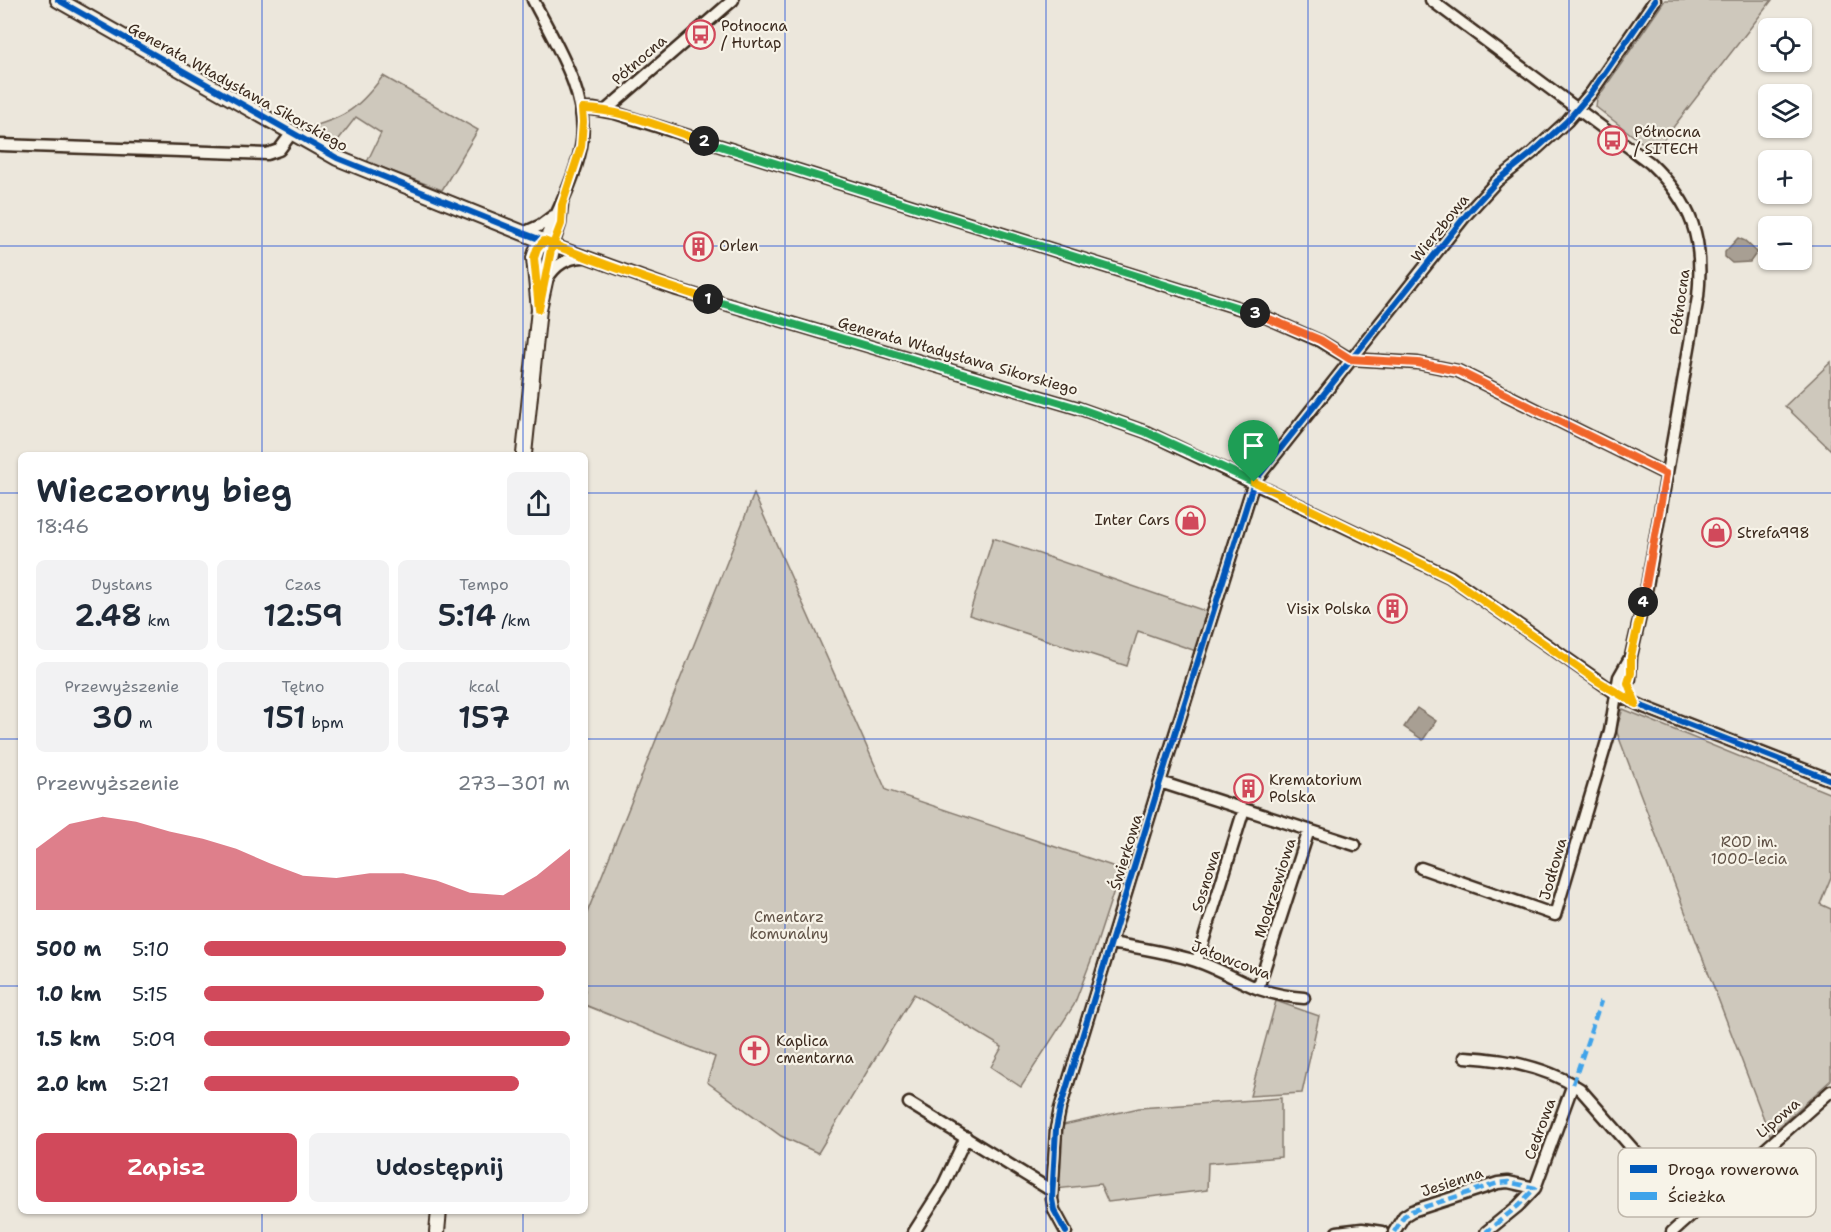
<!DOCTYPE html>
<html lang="pl">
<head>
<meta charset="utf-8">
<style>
	body { margin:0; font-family:"Shantell Sans",sans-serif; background:#f2f2f3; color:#1f2937; height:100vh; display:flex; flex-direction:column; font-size:22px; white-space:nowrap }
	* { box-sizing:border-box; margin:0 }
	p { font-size:20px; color:#747a83 }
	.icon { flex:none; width:33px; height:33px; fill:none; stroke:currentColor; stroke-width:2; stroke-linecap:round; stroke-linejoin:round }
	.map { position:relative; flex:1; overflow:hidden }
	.sheet { position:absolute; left:18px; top:452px; width:570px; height:762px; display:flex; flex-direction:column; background:#fff; border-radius:9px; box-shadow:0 2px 4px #0004 }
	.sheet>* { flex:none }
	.tools { position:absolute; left:1758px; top:18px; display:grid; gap:12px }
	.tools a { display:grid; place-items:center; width:54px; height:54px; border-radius:9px; background:#fff; box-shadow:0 2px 4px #0004; font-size:30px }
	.pin { position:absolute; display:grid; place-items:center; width:51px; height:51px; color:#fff; margin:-62px -26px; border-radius:50% 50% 50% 0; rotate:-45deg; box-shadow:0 0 6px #0007 }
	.pin .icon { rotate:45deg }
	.km { position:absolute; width:30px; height:30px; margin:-15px; border-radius:50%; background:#222; color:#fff; font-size:16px; line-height:30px; text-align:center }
	.round { display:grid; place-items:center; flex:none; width:63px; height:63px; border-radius:9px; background:#f2f2f3 }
	.head { display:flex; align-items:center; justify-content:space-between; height:102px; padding:0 18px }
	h1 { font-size:33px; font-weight:600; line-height:45px }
	.metrics { display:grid; grid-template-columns:repeat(3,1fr); gap:9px; height:102px; padding:6px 18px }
	.metrics div { display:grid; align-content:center; border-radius:9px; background:#f2f2f3; text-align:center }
	.metrics b { font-size:30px; font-weight:600 }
	.metrics small { font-size:16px; font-weight:400 }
	.metrics p { font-size:16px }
	.chart { height:168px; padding:12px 18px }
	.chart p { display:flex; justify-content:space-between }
	.chart svg { width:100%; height:108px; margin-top:6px; fill:#d1495b; opacity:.7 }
	.button { display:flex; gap:12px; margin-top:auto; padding:12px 18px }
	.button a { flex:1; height:69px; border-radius:9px; background:#d1495b; color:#fff; font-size:24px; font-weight:600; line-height:69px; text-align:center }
	.button a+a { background:#f2f2f3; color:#1f2937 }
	ul { padding:0 18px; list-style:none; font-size:20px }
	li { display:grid; grid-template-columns:96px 72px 1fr; align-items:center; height:45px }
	li i { height:15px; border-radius:8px; background:#d1495b }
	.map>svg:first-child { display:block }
</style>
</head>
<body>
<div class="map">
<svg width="1831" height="1232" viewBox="0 0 1831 1232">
	<rect width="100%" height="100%" fill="#ece7dc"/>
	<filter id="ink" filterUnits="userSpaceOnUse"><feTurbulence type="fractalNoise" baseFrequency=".0167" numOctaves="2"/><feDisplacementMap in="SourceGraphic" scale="12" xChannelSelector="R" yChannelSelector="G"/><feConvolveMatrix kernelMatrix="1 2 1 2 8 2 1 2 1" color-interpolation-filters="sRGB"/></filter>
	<g filter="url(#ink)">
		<path fill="#cec8bc" stroke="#84796d" stroke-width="1.5" d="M1665 0H1772L1654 152 1596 107 1597 99Z
			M383 76 478 130 442 190 367 162 381 133 356 117 332 148 301 130C344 117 355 113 383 76Z
			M1831 362V450L1785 406Z
			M754 494 886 790 1121 869 1093 955 1074 1005 1021 1087 991 1067 1002 1047 914 994 818 1153 781 1136 707 1082 715 1057 585 1005V918Z
			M993 538 1208 612 1196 651 1138 631 1127 666 969 615Z
			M1623 709 1831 794V877L1820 904 1831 909V1080L1770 1135 1616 730Z
			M1276 1001 1319 1016 1302 1093 1250 1096Z
			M1281 1098V1157L1208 1163 1207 1190 1108 1202 1100 1184 1056 1189 1063 1125 1139 1108Z"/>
		<path fill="#a89f93" stroke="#7c7064" stroke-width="1.5" d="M1738 238 1745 241 1757 252 1750 262 1732 263 1725 257V252Z
			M1417 708 1436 721 1423 740 1404 727Z"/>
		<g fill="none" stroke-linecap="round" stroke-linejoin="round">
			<defs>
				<path id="minor" d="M533 0C555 43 591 98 581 147 574 181 558 210 544 241
					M1431 0 1650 163C1693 204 1704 239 1698 297L1647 586 1631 656 1630 679 1618 694
					M582 109H593L615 113 1261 315 1320 341 1350 359 1418 363 1458 371 1666 474
					M605 111 733 0
					M0 145 267 154 279 150 291 134
					M562 205 560 224 553 245 675 289 1078 408 1146 432 1450 577 1620 696 1644 707 1831 780
					M523 233 541 225 553 216
					M547 279C556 264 567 258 583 257
					M1160 782 1355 845
					M1421 868 1555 915 1610 731 1619 677 1631 656
					M1111 943C1140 948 1168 952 1196 961 1218 968 1238 981 1259 989 1274 994 1289 997 1304 998
					M1197 961 1244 809
					M1258 988 1309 830
					M1465 1057C1504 1059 1547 1067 1580 1089L1691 1215
					M909 1103 1052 1191
					M914 1232 942 1188 966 1137
					M1066 1232 1054 1210 1052 1199 1056 1129 1060 1109 1160 782 1254 482 1466 215 1497 181 1532 153 1567 121 1591 93 1655 0
					M1337 1232 1362 1229 1382 1232
					M1394 1232 1404 1216 1412 1211 1498 1183 1508 1182 1535 1188
					M1486 1232 1518 1206 1535 1188 1573 1084
					M1672 1232 1831 1091"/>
				<path id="major" d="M58 0 337 158 553 245 539 309
					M524 454 539 309 534 258 537 249 544 241
					M437 1232 439 1210"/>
			</defs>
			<use href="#minor" stroke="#3b2a1e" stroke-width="15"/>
			<use href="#major" stroke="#3b2a1e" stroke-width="18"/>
			<use href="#minor" stroke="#f7f3e8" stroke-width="10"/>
			<use href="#major" stroke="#f7f3e8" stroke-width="14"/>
			<path stroke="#3fa3ea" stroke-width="4.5" stroke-dasharray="9 4.5" stroke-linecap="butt" d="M1573 1084 1601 1001
				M1394 1232 1404 1216 1412 1211 1498 1183 1508 1182 1535 1188 1518 1206 1486 1232"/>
			<defs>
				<path id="cycleway" d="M58 0 337 158 523 233 649 280 1078 408 1146 432 1187 450 1450 577 1620 696 1644 707 1831 780
					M1066 1232 1054 1210 1052 1199 1056 1129 1060 1109 1160 782 1254 482 1466 215 1497 181 1532 153 1567 121 1591 93 1655 0"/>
			</defs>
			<use href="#cycleway" stroke="#f7f3e8" stroke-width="10"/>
			<use href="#cycleway" stroke="#0057b8" stroke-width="6"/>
		</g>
	</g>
	<g fill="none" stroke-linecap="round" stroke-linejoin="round" filter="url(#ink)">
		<defs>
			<path id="split-1" d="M708 299 1078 408 1146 432 1254 482"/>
			<path id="split-2" d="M704 141C668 130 619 108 582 109L583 122 581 147 562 205 561 224 551 250 539 309 534 258 537 249 544 241C598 262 653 282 708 299"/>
			<path id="split-3" d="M704 141 1255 313"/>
			<path id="split-4" d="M1255 313 1320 340 1350 359 1418 363 1458 371 1666 474 1643 602"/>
			<path id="split-5" d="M1254 482 1449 577 1596 680 1636 704 1628 683 1631 673V656L1643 602"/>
		</defs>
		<use href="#split-1" stroke="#fff" stroke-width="12"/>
		<use href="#split-2" stroke="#fff" stroke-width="12"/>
		<use href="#split-3" stroke="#fff" stroke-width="12"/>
		<use href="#split-4" stroke="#fff" stroke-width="12"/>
		<use href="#split-5" stroke="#fff" stroke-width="12"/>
		<use href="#split-1" stroke="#22a559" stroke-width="8"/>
		<use href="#split-2" stroke="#f5b400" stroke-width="8"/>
		<use href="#split-3" stroke="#22a559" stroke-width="8"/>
		<use href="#split-4" stroke="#f0652b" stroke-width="8"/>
		<use href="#split-5" stroke="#f5b400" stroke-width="8"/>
	</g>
	<path fill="none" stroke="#1d4ed8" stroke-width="1.5" stroke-opacity="0.55" d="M262 0V454M523 0V454M785 0V1232M1046 0V1232M1308 0V1232M1569 0V1232M0 246H1768M1802 246H1831M0 493H21M585 493H1831M0 739H21M585 739H1831M0 986H21M585 986H1831M262 1210V1232M523 1210V1232"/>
	<defs>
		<symbol id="bus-ring" viewBox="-11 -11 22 22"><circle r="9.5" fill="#f7f3e8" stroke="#d1495b" stroke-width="1.5"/><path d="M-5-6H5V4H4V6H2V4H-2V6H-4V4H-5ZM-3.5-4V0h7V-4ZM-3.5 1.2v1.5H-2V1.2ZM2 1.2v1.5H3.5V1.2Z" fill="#d1495b"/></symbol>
		<symbol id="building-ring" viewBox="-11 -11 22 22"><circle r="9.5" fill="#f7f3e8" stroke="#d1495b" stroke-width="1.5"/><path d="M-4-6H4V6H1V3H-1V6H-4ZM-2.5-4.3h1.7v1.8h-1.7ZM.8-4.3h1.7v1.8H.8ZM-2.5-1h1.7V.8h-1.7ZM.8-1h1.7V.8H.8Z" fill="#d1495b"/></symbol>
		<symbol id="shop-ring" viewBox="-11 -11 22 22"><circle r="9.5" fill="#f7f3e8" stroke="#d1495b" stroke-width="1.5"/><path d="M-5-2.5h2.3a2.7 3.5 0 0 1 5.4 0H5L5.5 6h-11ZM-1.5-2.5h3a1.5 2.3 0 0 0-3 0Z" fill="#d1495b"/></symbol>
		<symbol id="church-ring" viewBox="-11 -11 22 22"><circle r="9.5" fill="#f7f3e8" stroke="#d1495b" stroke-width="1.5"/><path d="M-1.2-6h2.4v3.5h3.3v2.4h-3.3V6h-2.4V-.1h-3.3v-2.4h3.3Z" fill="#d1495b"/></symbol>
	</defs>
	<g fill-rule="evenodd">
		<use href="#bus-ring" x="684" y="18" width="33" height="33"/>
		<use href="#bus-ring" x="1596" y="124" width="33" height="33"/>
		<use href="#building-ring" x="682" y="230" width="33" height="33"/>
		<use href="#shop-ring" x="1174" y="504" width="33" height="33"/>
		<use href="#shop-ring" x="1700" y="516" width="33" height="33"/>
		<use href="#building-ring" x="1376" y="592" width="33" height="33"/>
		<use href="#building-ring" x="1232" y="772" width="33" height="33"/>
		<use href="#church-ring" x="738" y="1034" width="33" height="33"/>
	</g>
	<g text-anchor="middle" stroke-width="4.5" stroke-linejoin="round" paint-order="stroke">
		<g font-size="15" fill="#3b2a1e" stroke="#f7f3e8" text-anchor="start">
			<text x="721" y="31">Połnocna<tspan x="721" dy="17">/ Hurtap</tspan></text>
			<text x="1634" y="137">Północna<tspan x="1634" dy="17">/ SITECH</tspan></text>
			<text x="719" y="251">Orlen</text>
			<text x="1170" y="525" text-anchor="end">Inter Cars</text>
			<text x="1737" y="538">Strefa998</text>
			<text x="1371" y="614" text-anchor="end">Visix Polska</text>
			<text x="1269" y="785">Krematorium<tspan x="1269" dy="17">Polska</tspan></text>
			<text x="776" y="1046">Kaplica<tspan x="776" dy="17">cmentarna</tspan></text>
		</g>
		<g font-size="15" fill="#3b2a1e" stroke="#f7f3e8">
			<text transform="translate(639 60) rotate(-41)" y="5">Północna</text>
			<text transform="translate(238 87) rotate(29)" y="5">Generała Władysława Sikorskiego</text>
			<text transform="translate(1440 228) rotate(-51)" y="5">Wierzbowa</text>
			<text transform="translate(1680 302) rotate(-82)" y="5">Północna</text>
			<text transform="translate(958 356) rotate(16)" y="5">Generała Władysława Sikorskiego</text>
			<text transform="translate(1126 852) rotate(-73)" y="5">Świerkowa</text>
			<text transform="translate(1553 869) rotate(-74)" y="5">Jodłowa</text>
			<text transform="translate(1206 881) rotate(-73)" y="5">Sosnowa</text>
			<text transform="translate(1275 888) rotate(-72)" y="5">Modrzewiowa</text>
			<text transform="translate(1231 960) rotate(21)" y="5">Jałowcowa</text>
			<text transform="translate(1778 1118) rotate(-41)" y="5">Lipowa</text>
			<text transform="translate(1540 1129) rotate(-70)" y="5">Cedrowa</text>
			<text transform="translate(1452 1182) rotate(-18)" y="5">Jesienna</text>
		</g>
		<g font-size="15" fill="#605246" stroke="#f7f3e8">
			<text x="1749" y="847">ROD im.<tspan x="1749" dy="17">1000-lecia</tspan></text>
			<text x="789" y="922">Cmentarz<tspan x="789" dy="17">komunalny</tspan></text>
		</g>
	</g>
	<rect x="1618" y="1148" width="198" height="69" rx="9" fill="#f7f3e8" stroke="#bfb7ab" stroke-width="1.5"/>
	<rect x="1630" y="1165" width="27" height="8" fill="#0057b8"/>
	<rect x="1630" y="1192" width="27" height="8" fill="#3fa3ea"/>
	<g font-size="16" fill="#3b2a1e">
		<text x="1668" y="1175">Droga rowerowa</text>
		<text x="1668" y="1202">Ścieżka</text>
	</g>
</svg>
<div class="tools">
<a><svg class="icon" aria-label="locate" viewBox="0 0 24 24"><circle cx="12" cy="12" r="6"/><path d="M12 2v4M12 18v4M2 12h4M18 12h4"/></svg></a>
<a><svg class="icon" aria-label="layers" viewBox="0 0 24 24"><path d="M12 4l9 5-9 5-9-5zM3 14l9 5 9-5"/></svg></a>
<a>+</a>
<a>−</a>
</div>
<div class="pin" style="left:1254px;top:482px;background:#1e9e55"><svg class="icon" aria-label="arrive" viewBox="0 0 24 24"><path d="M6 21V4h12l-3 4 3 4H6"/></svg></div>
<b class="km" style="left:708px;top:299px">1</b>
<b class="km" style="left:704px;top:141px">2</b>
<b class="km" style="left:1255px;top:313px">3</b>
<b class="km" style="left:1643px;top:602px">4</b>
<section class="sheet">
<div class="head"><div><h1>Wieczorny bieg</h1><p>18:46</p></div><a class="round"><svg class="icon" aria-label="share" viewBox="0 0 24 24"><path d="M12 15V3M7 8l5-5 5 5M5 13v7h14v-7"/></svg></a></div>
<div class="metrics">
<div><p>Dystans</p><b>2.48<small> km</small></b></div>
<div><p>Czas</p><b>12:59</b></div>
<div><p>Tempo</p><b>5:14<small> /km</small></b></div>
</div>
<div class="metrics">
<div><p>Przewyższenie</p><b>30<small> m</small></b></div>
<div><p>Tętno</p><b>151<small> bpm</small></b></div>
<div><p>kcal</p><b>157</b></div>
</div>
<div class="chart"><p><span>Przewyższenie</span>273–301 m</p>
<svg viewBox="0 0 160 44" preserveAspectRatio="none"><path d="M0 44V19L10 9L20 6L30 8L40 12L50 15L60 19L70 25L80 30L90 31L100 29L110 29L120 32L130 37L140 38L150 30L160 19V44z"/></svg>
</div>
<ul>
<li><b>500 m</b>5:10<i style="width:99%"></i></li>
<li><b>1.0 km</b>5:15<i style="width:93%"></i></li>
<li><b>1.5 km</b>5:09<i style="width:100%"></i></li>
<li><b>2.0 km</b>5:21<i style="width:86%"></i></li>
</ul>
<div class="button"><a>Zapisz</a><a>Udostępnij</a></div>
</section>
</div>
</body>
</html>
